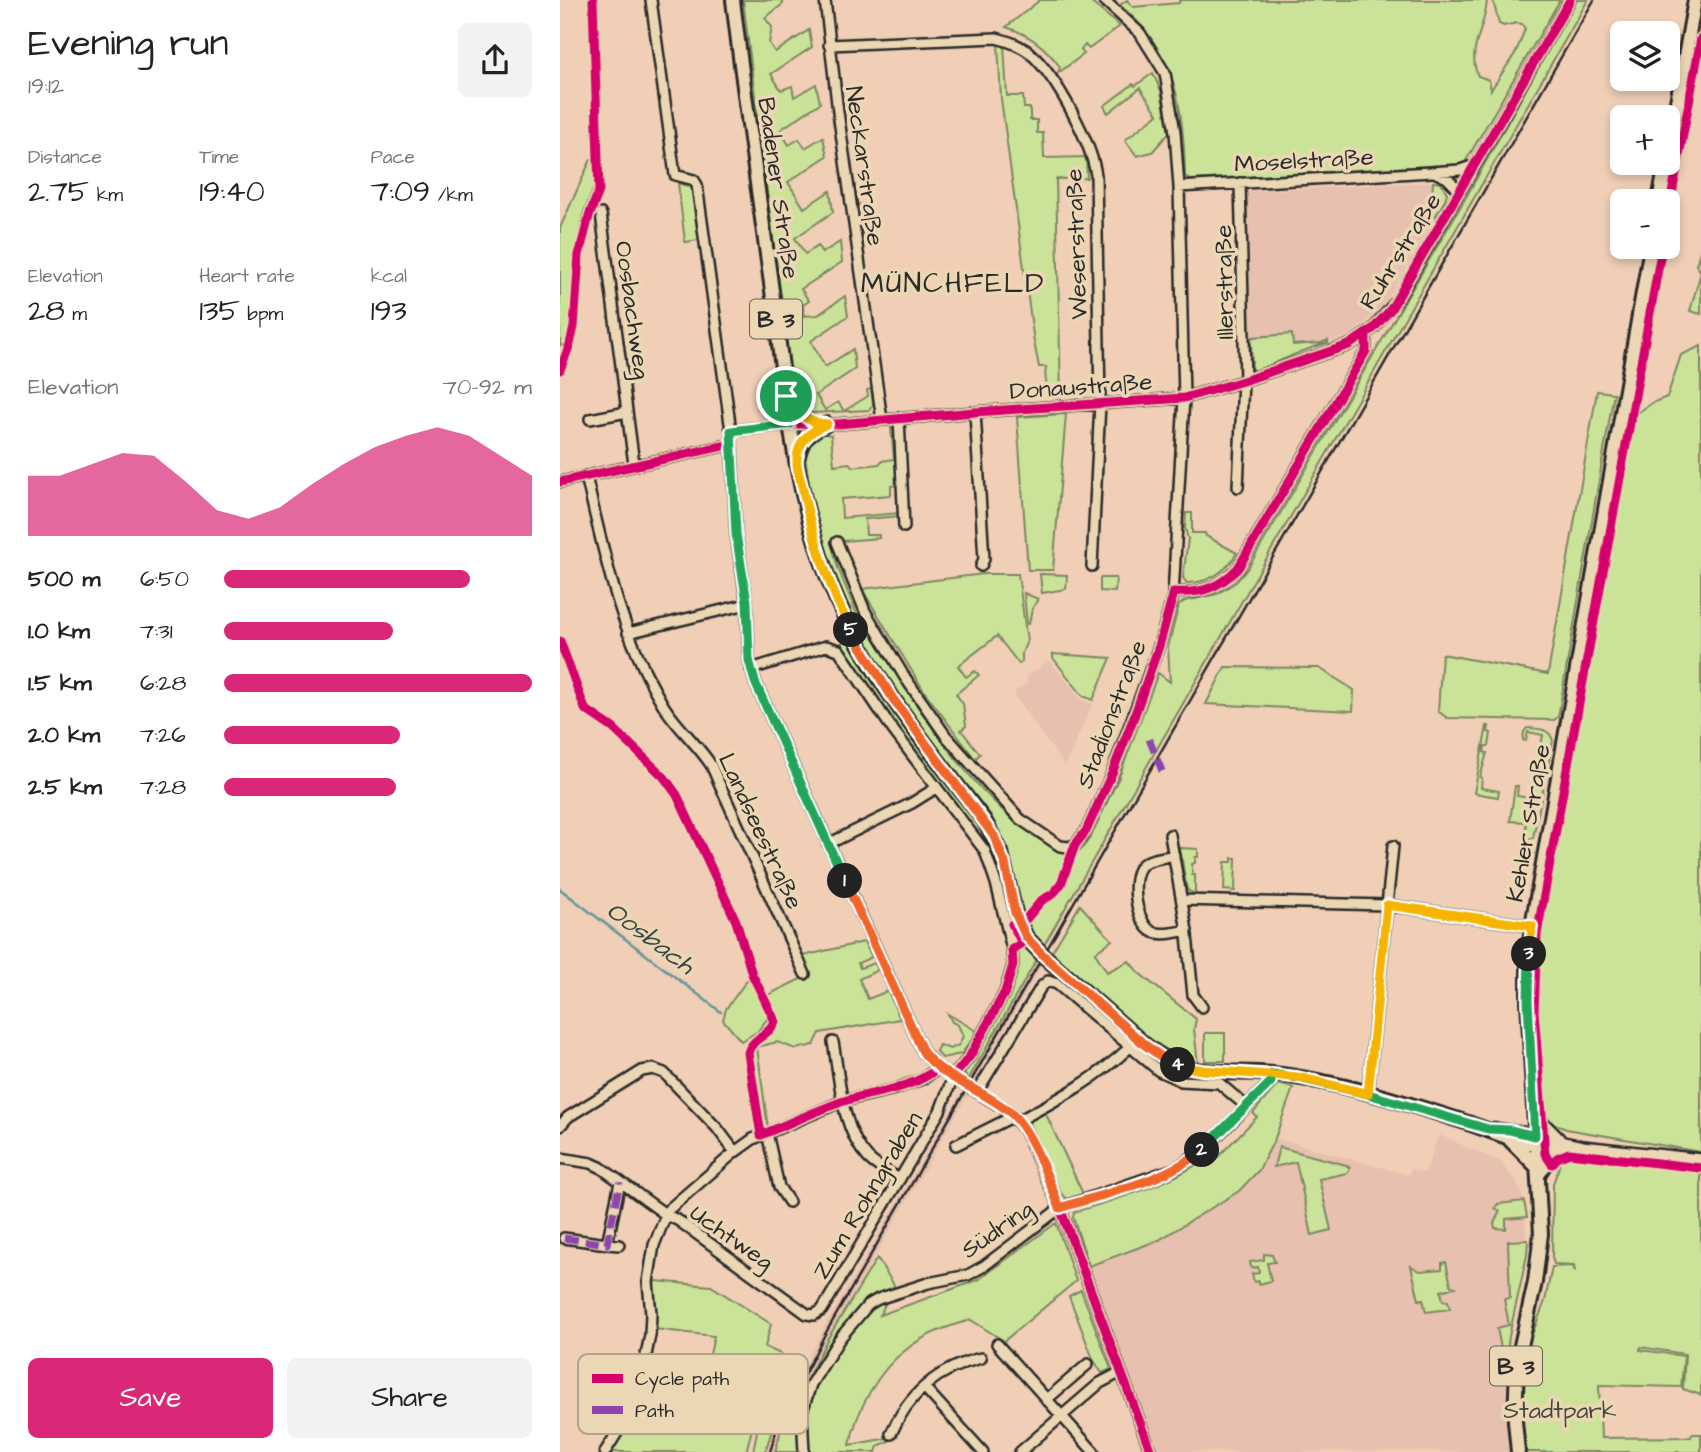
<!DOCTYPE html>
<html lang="en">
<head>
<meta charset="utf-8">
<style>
	body { margin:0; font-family:"Architects Daughter",sans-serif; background:#f2f2f2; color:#222; height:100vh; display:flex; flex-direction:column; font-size:26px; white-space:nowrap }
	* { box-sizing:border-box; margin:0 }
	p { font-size:23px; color:#767676 }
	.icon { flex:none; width:38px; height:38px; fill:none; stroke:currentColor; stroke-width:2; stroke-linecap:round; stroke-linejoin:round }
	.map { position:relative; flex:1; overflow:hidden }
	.details { display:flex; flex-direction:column; background:#fff; width:560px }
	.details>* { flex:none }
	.fabs { position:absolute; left:1050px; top:21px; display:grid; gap:14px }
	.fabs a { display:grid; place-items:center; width:70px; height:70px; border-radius:10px; background:#fff; box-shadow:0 4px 10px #0003; font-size:35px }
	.pin { position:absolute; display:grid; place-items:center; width:60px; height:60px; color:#fff; margin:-30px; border:4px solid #fff; border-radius:50%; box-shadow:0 2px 7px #0007 }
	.km { position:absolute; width:35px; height:35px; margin:-18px; border-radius:50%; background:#222; color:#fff; font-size:19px; line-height:35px; text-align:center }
	.round { display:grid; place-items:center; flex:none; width:74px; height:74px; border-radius:10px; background:#f2f2f2 }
	.head { display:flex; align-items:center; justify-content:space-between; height:119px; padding:0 28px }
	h1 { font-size:38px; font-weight:600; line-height:52px }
	.metrics { display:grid; grid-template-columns:repeat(3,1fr); gap:10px; height:119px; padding:7px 28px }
	.metrics div { display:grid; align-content:center }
	.metrics b { font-size:30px; font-weight:600 }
	.metrics small { font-size:19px; font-weight:400 }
	.metrics p { font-size:19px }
	.chart { height:196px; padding:14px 28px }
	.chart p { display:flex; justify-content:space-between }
	.chart svg { width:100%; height:126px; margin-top:7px; fill:#db2777; opacity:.7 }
	.button { display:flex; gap:14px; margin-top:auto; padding:14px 28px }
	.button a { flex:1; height:80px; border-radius:10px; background:#db2777; color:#fff; font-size:28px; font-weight:600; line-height:80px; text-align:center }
	.button a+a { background:#f2f2f2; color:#222 }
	ul { padding:0 28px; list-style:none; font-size:23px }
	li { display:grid; grid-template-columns:112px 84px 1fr; align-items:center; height:52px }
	li i { height:18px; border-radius:9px; background:#db2777 }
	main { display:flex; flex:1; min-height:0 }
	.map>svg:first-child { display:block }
</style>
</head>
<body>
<main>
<section class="details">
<div class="head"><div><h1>Evening run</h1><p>19:12</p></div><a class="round"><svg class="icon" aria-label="share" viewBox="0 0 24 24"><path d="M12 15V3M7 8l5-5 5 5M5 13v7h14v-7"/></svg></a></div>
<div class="metrics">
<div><p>Distance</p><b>2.75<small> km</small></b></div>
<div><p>Time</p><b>19:40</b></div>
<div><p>Pace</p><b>7:09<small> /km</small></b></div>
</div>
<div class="metrics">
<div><p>Elevation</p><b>28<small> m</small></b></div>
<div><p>Heart rate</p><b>135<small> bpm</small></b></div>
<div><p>kcal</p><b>193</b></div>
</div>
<div class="chart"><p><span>Elevation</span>70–92 m</p>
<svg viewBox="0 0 160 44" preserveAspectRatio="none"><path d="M0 44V23L10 23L20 19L30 15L40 16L50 25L60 35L70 38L80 34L90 26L100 19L110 13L120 9L130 6L140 9L150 16L160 23V44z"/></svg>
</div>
<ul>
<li><b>500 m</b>6:50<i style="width:80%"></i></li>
<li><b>1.0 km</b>7:31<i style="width:55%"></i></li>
<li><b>1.5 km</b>6:28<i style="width:100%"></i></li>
<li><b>2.0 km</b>7:26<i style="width:57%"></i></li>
<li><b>2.5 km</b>7:28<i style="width:56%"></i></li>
</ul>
<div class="button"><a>Save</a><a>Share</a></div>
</section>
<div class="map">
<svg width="1141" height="1452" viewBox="0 0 1141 1452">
	<rect width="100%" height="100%" fill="#f0cfb6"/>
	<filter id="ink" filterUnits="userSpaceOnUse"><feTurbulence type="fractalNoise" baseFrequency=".0143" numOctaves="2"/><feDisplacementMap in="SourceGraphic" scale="14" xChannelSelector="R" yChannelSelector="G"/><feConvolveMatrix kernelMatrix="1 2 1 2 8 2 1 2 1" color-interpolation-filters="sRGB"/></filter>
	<g filter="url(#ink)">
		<path fill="#e7c0af" d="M873 182 871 215 875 217 828 298 815 314 789 336 733 355 725 361 695 371 691 370 687 195 690 191Z
			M489 660 522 700 532 704 505 766 455 697V692L467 683V677Z
			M477 959 483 963 414 1083 408 1080Z
			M402 1091 408 1094 268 1338 221 1430 214 1452H205L213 1427 260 1335Z
			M879 1135 939 1161 957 1182 964 1201 967 1255 949 1336 947 1363 946 1428 950 1452H599L529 1266 599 1240 699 1170 715 1138 849 1175 851 1169 865 1173Z"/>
		<path fill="#cbe399" stroke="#7b8762" stroke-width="2" d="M183 0H225L222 2 223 4 205 18 212 27 209 43 215 52 249 30 252 47 211 74 221 90 232 86 234 97 256 84 260 103 220 130 229 145 239 139 245 148 263 137 267 156 228 182 244 208 270 191 273 212 235 238 245 254 258 246 262 253 280 242 282 262 241 289 249 301 243 305 244 316 258 315 285 296 288 316 251 341 265 367 293 349 295 369 256 395 265 410 278 402 284 411 308 396 307 390 311 389 313 405 309 410 252 413 243 411 233 399Z
			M480 0H528L560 26 529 49 525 45 521 50 524 54 498 73 500 67C486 47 469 34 446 27Z
			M567 0 573 7 619 3 620 0H927C926 28 906 49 918 76L929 80 931 90 956 52 965 29 962 24 957 23 944 26 939 24 933 0H1000L904 164 631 180 625 176C624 107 616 52 560 5Z
			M1016 0H1028L484 945 473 937 464 921 482 901 497 893 509 871 515 854 522 849 531 836 559 777 598 673 610 682 608 646 619 605 625 601 657 594 676 582 688 568 905 199Z
			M438 44 444 45 447 96H463L464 108H470V120H477V133H483L484 158 526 157 527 178 496 179 501 397C486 393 484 381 486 367H479L474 342 441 99Z
			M593 73 601 91 609 133 592 152 577 156 565 140 598 114 580 88 548 113 544 106 573 84 575 86Z
			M38 157 37 180 23 214 15 255 12 324 8 346 0 345V228L31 159Z
			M873 182 881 183 887 193 885 200 875 217 871 215Z
			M118 183 132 188 139 240 125 242Z
			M303 204 307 232 304 236 301 233 297 205Z
			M1141 248V314L1130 311 1141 272 1136 265Z
			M732 334 733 345 761 343 768 340V343C742 349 720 362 695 371L692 369 691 340 693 337Z
			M1141 346V1152L1006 1129 992 1123 983 1109 976 1011V969L979 931 1060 474 1068 446 1073 416 1092 403 1107 397 1121 355Z
			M1037 391 1054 393 998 717 994 720 887 718 878 711 882 654 988 674Z
			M506 414 493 570H468L457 417Z
			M331 428 335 431 339 485 331 486V495L281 499 282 518 340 513 341 516 305 519 306 535H319V538L271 542 278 568 303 629 311 633C354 704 428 823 508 854L500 882 494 890 479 899 462 917 449 858 440 835 349 714 299 633 285 605 272 569 251 497 245 455 249 439 260 433 271 435 274 465 289 463 293 467 319 464 322 461 334 459Z
			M626 513H632V533H645L646 536 677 553C666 572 648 583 627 583L623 578 628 539 625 528Z
			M424 574H458L467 641 462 653V662L459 664 437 636 398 666 406 677 415 671 419 675 396 694 403 704 406 726 401 730 420 754 415 759 364 691 302 589Z
			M480 574 507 575 506 589 482 593Z
			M540 578H556L555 592 540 591Z
			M464 593 478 599 472 609 469 624H467Z
			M289 639 414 815 432 846 451 917 449 918 440 880 428 847 328 717 279 644Z
			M493 654 551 658 533 700 523 696 493 658Z
			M665 667 759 668 794 690 793 711 646 704Z
			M927 726H929L928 732 931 733 929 746H925L924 752 927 753 920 777 922 778 921 788 939 791 938 797 914 793Z
			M967 728C979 729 990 728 993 741L973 838 965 839 966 822 950 821 955 786H958L957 796 971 798 983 735 968 732 966 741 963 740 964 732Z
			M620 848 638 849V857H635V863L632 864V875H635V894L627 890Z
			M672 858H676L675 891 664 890 665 862H672Z
			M520 905 552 940 535 953 547 972 569 961 579 973 636 1019 634 1029 638 1064C585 1048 533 990 492 952Z
			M304 942 312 957 298 963 300 968 315 963 318 970 299 979 308 999 328 991 340 1019 260 1033 254 1045 236 1049 217 1042 197 1047 208 1128 202 1131 189 1053 196 1041 213 1030 216 1021 212 1018H208L197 1032 181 1041 163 1020 166 1009 190 976 202 998 249 975 243 956Z
			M463 946 477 959 408 1080 404 1073C424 1037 460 992 456 950Z
			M388 1014 418 1032 401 1054 382 1058 376 1051 379 1045 390 1049 399 1045 403 1036 398 1025 392 1022Z
			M645 1033H665V1061H645Z
			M718 1084 733 1088 715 1138 699 1170 679 1191 599 1240 529 1266 513 1217 515 1212C562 1197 612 1185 652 1154L657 1158 697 1117 693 1113Z
			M485 1112 523 1194 507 1199 501 1193 468 1121Z
			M719 1147 786 1165 790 1168 787 1173 759 1179 771 1230 752 1235 736 1162 714 1167Z
			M1011 1158 1141 1173V1395L1123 1389 1125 1354 1081 1347 1080 1350 1124 1356 1121 1387 1039 1385 1041 1438 1131 1437 1132 1434H1141V1452H964L960 1412 963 1358 985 1301 992 1267 1013 1266 1015 1272 1014 1265 994 1264 992 1257 993 1184 1001 1161Z
			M964 1201 967 1217 946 1219V1229L935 1228 934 1223 940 1211 935 1208 938 1204Z
			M496 1223 516 1281 444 1341 411 1320C388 1326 365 1334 347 1349 318 1370 296 1411 290 1445L328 1438 329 1441 318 1446 316 1452H215L221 1430 268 1338 317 1258 334 1285 320 1315 418 1280Z
			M968 1240 967 1255 949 1336 945 1369 937 1328 949 1325 944 1299 950 1298 948 1241Z
			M704 1254 712 1255 715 1262 707 1263 711 1281 699 1284V1281L694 1282 692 1274 699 1273 698 1267 691 1268 690 1262 704 1260Z
			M886 1262 891 1286 895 1287 881 1291 883 1301H888L890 1309 866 1312 863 1299 859 1300 851 1266 860 1271 882 1269V1263Z
			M95 1281 151 1286 211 1324 205 1347 245 1365 213 1427 205 1452H193L198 1426 202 1378 198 1376 193 1425 186 1452H50L67 1425 81 1393 138 1410 154 1336 95 1329 92 1294Z
			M521 1290 551 1369 542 1373 533 1359 509 1296Z"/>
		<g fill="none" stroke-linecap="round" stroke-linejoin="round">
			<path stroke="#65959c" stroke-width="2.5" d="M0 889 161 1012"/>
			<defs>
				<path id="minor" d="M91 0 115 175 134 180 137 185 171 431 176 534 187 604 189 660 195 682 363 1052 378 1068 445 1109 464 1129 500 1208 591 1452
					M265 0 278 112 322 420
					M269 45 436 38C449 41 460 45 470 53 496 76 531 141 536 175L540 403 532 566
					M876 173 887 178 900 191
					M680 183 685 380
					M619 187 871 172 900 170 915 165
					M41 214 74 464
					M227 398 239 413 255 423
					M415 412 424 559 421 566
					M339 418 344 527
					M30 419 67 412
					M171 431 230 424H278L415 412 624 398 683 381 789 345 814 328 837 300 1010 0
					M26 476C44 554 60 632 102 703 115 726 137 743 151 765L245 974
					M0 482 172 444
					M678 487 683 381
					M277 542 305 611 344 676 386 736 460 819 500 846 509 847 515 845 526 831 552 773 599 646 613 596 624 398 619 187 615 132 605 73 580 33 544 0
					M614 592C641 594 659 588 678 568L806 351V335
					M68 633 187 604
					M610 835 626 925 633 995 642 1007
					M268 844 352 803 376 788
					M614 855C604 858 589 858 582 865 569 878 576 925 593 932 602 936 617 932 627 930
					M622 900 827 905 972 926
					M273 1042C280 1079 281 1129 308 1158 317 1167 329 1173 340 1179
					M417 1092 481 987 488 981 497 984 599 1071 621 1081 659 1083 686 1106
					M808 1094 833 846
					M973 1112 1000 1139
					M458 1121C499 1099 536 1079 570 1047
					M0 1126 8 1117 82 1071 93 1069 104 1073 157 1128 175 1152
					M207 1133 219 1187 229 1202
					M975 1136 1023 1146 1141 1159
					M396 1145 454 1116
					M975 1145 1002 1150 1018 1147
					M0 1158 31 1163 40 1167 105 1214 119 1221 247 1314 254 1315 262 1310 380 1111 393 1077 410 1056 445 992 453 965 452 949 436 883 425 851 333 730 279 650 266 646 191 669
					M978 1178 990 1160 1002 1150
					M4 1238 47 1244 60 1182
					M47 1244 59 1245
					M437 1344 534 1452
					M364 1387 423 1452
					M486 1400 528 1364
					M331 1434C348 1394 379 1368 421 1358
					M45 1452 65 1420 81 1381 90 1335 91 1314 88 1282 94 1245 108 1210 175 1152 193 1139 283 1101 335 1089 363 1079 378 1068
					M244 1452 242 1412 251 1384 280 1338 308 1305 318 1299 368 1283 408 1275 424 1266 500 1208 616 1168C653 1146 680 1111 711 1082L712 1074
					M460 1452 540 1383 561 1372"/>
				<path id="major" d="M173 0C185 102 200 203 214 305 227 404 236 507 277 600 313 681 370 750 424 820L441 852 455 913 466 937 484 956 585 1045C597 1054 608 1062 622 1067 650 1075 683 1071 713 1074 777 1081 843 1102 905 1122 929 1130 950 1140 975 1145
					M1108 153 1135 0
					M1099 201 1106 163
					M238 456C242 438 250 431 267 424
					M934 1130 975 1136
					M950 1140 977 1167
					M958 1452 955 1421 957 1364 975 1282 981 1234 968 1001V960L972 926 1091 247"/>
			</defs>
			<use href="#minor" stroke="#2b2b2b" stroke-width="14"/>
			<use href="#major" stroke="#2b2b2b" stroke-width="18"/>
			<use href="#minor" stroke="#ecd7b5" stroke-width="9"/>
			<use href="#major" stroke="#ecd7b5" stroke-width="12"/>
			<path stroke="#2b2b2b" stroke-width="2.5" d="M210 1452 217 1428 264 1336 1034 0"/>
			<path stroke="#8e44ad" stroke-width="7" stroke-dasharray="14 7" stroke-linecap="butt" d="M589 739 604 776
				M4 1238 47 1244 60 1182"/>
			<defs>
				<path id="cycleway" d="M1108 215 1141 38
					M1102 247 977 934 974 1011 985 1154 992 1164 997 1158 1009 1153 1141 1168
					M0 370 10 344 14 327 19 255 29 216 39 191 33 0
					M0 482 172 444 171 431 230 424H278L415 412 624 398 683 381 789 345 814 328 831 309 1010 0
					M0 641 25 709 53 728 104 777 117 795 176 921 192 974 215 1021C210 1036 192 1037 188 1053L201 1135C227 1124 254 1112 281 1102 314 1091 350 1091 378 1068L445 1109 464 1129 500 1208 591 1452
					M393 1077 410 1056 445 992 453 965 452 949 462 943 452 924 466 919 482 900 493 894 501 884 515 845 526 831 552 773 574 717 599 646 614 592C641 594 659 588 678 568L806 351V335"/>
			</defs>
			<use href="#cycleway" stroke="#ecd7b5" stroke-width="13"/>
			<use href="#cycleway" stroke="#d6006c" stroke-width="9"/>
		</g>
	</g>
	<g fill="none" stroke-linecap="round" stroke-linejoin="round" filter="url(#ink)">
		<defs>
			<path id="split-1" d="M226 396 230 424 171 431 176 534 187 602 189 660 195 682 285 881"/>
			<path id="split-2" d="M285 881 363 1052C386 1082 426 1090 453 1115 474 1135 488 1180 500 1208 545 1193 605 1182 642 1150"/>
			<path id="split-3" d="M642 1150 711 1082 712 1074 739 1078 808 1094 928 1129 950 1130 975 1136 968 1001 969 954"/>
			<path id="split-4" d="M618 1065 642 1070 737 1077 808 1094 827 905 972 926 969 954"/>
			<path id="split-5" d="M291 630 333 699 434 836 445 863 455 913 466 937 484 956 585 1045 603 1058 618 1065"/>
			<path id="split-6" d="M226 396C237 412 247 424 267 424 251 431 238 440 237 459 236 467 240 477 242 486 252 535 268 585 291 630"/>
		</defs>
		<use href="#split-1" stroke="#fff" stroke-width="14"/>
		<use href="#split-2" stroke="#fff" stroke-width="14"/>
		<use href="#split-3" stroke="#fff" stroke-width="14"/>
		<use href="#split-4" stroke="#fff" stroke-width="14"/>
		<use href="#split-5" stroke="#fff" stroke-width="14"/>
		<use href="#split-6" stroke="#fff" stroke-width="14"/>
		<use href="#split-1" stroke="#22a559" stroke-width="9"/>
		<use href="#split-2" stroke="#f0652b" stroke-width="9"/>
		<use href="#split-3" stroke="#22a559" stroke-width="9"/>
		<use href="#split-4" stroke="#f5b400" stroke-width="9"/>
		<use href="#split-5" stroke="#f0652b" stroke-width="9"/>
		<use href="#split-6" stroke="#f5b400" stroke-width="9"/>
	</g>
	<g text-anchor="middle" stroke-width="7" stroke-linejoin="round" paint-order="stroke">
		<g fill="#ecd7b5" stroke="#655f54" stroke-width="2">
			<rect x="190" y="299.5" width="52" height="39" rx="5"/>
			<rect x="930" y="1346.5" width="52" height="39" rx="5"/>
		</g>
		<g font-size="23" font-weight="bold" fill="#2b2b2b">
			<text x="216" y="327">B 3</text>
			<text x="956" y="1374">B 3</text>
		</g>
		<g font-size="24" fill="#2b2b2b" stroke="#ecd7b5">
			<text transform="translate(744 160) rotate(-3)" y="8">Moselstraße</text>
			<text transform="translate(305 166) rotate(82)" y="8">Neckarstraße</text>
			<text transform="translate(219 188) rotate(82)" y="8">Badener Straße</text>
			<text transform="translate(516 244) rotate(-92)" y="8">Weserstraße</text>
			<text transform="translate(840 251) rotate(-58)" y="8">Ruhrstraße</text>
			<text transform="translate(664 282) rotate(-91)" y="8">Illerstraße</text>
			<text transform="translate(73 310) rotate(82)" y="8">Oosbachweg</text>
			<text transform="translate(521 386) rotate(-4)" y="8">Donaustraße</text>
			<text transform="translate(551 714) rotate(-69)" y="8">Stadionstraße</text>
			<text transform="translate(968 823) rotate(-80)" y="8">Kehler Straße</text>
			<text transform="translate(201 831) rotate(65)" y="8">Landseestraße</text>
			<text transform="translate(307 1195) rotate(-59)" y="8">Zum Rohngraben</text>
			<text transform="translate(437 1229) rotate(-35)" y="8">Südring</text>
			<text transform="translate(172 1237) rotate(35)" y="8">Uchtweg</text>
		</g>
		<g font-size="24" fill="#43473c" stroke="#ecd7b5">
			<text x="1000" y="1418">Stadtpark</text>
		</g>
		<g font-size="26" font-style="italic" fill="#3a4547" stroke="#ecd7b5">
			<text transform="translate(91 937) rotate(37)" y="9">Oosbach</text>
		</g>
		<g font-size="28" letter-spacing="2" fill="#2b2b2b" stroke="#ecd7b5">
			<text x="393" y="292">MÜNCHFELD</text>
		</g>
	</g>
	<rect x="18" y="1354" width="230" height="80" rx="10" fill="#ecd7b5" stroke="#b2a38c" stroke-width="2"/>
	<rect x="32" y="1374" width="31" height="9" fill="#d6006c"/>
	<rect x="32" y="1406" width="31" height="8" fill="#8e44ad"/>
	<g font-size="19" fill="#2b2b2b">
		<text x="75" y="1385">Cycle path</text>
		<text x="75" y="1417">Path</text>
	</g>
</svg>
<div class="fabs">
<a><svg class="icon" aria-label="layers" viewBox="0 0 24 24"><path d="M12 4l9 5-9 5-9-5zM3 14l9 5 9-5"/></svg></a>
<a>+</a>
<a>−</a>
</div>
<div class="pin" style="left:226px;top:396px;background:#1e9e55"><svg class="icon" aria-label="arrive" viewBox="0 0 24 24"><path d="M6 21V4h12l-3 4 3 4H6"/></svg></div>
<b class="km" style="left:285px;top:881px">1</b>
<b class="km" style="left:642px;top:1150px">2</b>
<b class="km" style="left:969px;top:954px">3</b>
<b class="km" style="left:618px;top:1065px">4</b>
<b class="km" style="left:291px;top:630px">5</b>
</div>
</main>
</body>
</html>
